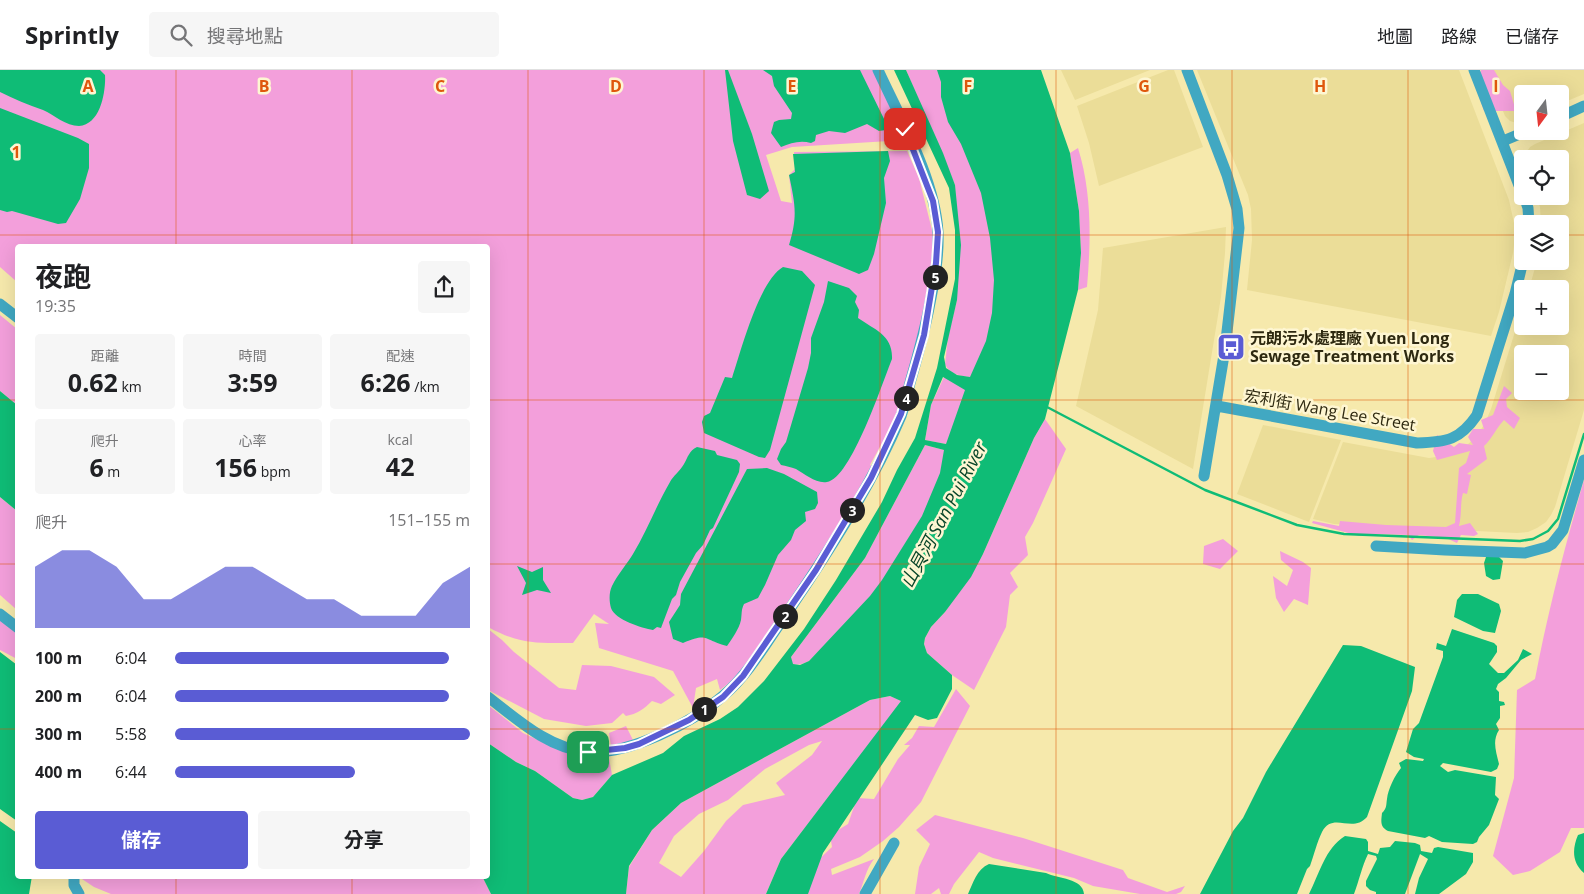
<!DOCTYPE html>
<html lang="zh-TW">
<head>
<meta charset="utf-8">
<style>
	body { margin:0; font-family:"Open Sans","Noto Sans TC",sans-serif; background:#f6f6f6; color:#202124; height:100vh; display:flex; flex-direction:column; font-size:19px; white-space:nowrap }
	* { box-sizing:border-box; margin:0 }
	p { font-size:16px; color:#757577 }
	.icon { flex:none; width:28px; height:28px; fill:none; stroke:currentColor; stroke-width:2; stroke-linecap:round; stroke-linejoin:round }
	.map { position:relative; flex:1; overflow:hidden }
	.side { position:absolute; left:15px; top:174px; width:475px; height:635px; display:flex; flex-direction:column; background:#fff; border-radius:5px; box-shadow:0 5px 20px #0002 }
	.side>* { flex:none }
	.needle { width:32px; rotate:195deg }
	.controls { position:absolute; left:1514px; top:15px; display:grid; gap:10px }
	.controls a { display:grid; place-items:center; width:55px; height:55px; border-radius:5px; background:#fff; box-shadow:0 5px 20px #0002; font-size:25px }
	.pin { position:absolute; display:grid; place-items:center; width:42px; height:42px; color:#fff; margin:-21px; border-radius:10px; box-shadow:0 2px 8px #0006 }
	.km { position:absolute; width:25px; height:25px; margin:-12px; border-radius:50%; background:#222; color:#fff; font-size:14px; line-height:25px; text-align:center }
	.round { display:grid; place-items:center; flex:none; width:52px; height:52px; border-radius:5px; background:#f6f6f6 }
	.overview { display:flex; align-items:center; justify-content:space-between; height:85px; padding:0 20px }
	h1 { font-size:28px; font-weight:700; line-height:38px }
	.metrics { display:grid; grid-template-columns:repeat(3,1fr); gap:8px; height:85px; padding:5px 20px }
	.metrics div { display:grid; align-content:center; border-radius:5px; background:#f6f6f6; text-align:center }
	.metrics b { font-size:25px; font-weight:700 }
	.metrics small { font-size:14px; font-weight:400 }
	.metrics p { font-size:14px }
	.chart { height:140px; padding:10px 20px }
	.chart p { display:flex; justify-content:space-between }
	.chart svg { width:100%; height:90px; margin-top:5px; fill:#5a5cd4; opacity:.7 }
	.primary-button { display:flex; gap:10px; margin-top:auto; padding:10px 20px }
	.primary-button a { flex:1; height:58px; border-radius:5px; background:#5a5cd4; color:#fff; font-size:20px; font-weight:700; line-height:58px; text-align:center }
	.primary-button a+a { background:#f6f6f6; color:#202124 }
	ul { padding:0 20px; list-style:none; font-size:16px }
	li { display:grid; grid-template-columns:80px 60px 1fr; align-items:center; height:38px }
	li i { height:12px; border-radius:6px; background:#5a5cd4 }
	header { display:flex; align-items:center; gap:30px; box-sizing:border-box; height:70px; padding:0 25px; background:#fff; border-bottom:1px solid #e0e0e0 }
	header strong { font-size:24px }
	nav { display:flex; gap:28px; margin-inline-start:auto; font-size:18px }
	.search { width:350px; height:45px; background:#f6f6f6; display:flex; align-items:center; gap:12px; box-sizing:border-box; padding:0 18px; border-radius:5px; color:#757577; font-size:19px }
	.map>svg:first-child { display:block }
</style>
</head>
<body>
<header>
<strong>Sprintly</strong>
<div class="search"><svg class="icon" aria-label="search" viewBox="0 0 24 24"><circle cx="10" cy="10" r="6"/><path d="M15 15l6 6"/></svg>搜尋地點</div>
<nav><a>地圖</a><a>路線</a><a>已儲存</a></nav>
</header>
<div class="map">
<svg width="1584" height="824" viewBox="0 0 1584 824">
	<rect width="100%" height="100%" fill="#f6e9ac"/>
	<path fill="#ebdd98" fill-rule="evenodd" d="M1061 0H1150L1075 30Z
		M1168 0H1174L1203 77 1099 116 1089 73 1077 36Z
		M1197 0H1459L1509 130 1514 153 1515 167 1513 183 1499 242 1491 266 1247 220 1252 170 1251 139 1248 125Z
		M1486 0H1584V24L1560 34V24H1522V51L1517 53 1510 51 1505 46Z
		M1584 53V340L1555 437 1551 445 1546 452 1537 458 1528 462 1517 463 1334 454 1313 449 1343 372 1429 388 1443 386 1467 375 1477 366 1485 353 1491 339 1522 239V256H1560V219H1529L1537 191H1560V154H1541L1540 137 1536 126H1560V89H1524V86L1530 77 1535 74ZM1522 284H1560V321H1522Z
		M1226 157 1225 183 1221 227 1193 399 1076 336 1098 240 1103 178Z
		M1263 355 1341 370 1309 452 1237 424Z"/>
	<path fill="#f39fdb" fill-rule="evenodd" d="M0 0H875L905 70 792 77 766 85 781 131 792 133 789 105 795 99 794 82 907 81 919 108 933 164 935 208 911 311 893 353 870 395 878 399 743 602 720 620 717 609 696 618 693 638 673 601 599 578 595 553 609 554 594 544 573 573C536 573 521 575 488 557V176H18L17 212 0 197Z
		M906 0H983L1030 222 916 481 809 591C803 594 800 595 792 594L791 587 865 488 925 375 944 380 946 374 925 370 931 335 944 307 953 312 969 307C960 306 949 304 945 294L948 267 957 230 955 115Z
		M1481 0H1494L1503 15 1510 21 1516 41H1484L1477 19Z
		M1078 78C1092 123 1091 170 1087 217L1078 220 1081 183 1079 141 1070 83Z
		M0 245 17 259V335L0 321Z
		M1504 316 1512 323 1506 329 1507 337 1520 348 1514 359 1504 350C1496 358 1492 369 1484 376L1487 389 1467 404 1471 405 1467 424 1463 423C1460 433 1462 444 1459 456L1470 453 1478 464 1474 466 1461 465 1457 473 1446 468 1419 465 1412 470 1408 465 1376 464 1359 466 1312 453 1313 451 1339 456 1340 451 1386 455 1446 457 1455 453 1459 398 1466 393 1470 381 1437 390 1433 381 1437 365 1454 377 1459 373 1473 375 1468 367 1473 359H1484L1481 350 1493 345Z
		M1045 349 1066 379 1033 453 1025 467 1028 485 1010 503 1018 517 1010 525 1006 557 974 620 952 605 927 583 924 574 925 568 931 557 945 542 983 484 1034 368Z
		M1584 410V758H1571L1560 782 1530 801 1513 805 1493 786 1514 708 1517 620 1535 609C1548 541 1565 476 1584 410Z
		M0 427 17 441V540L0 525Z
		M1223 469 1238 481 1220 499 1203 494 1204 476Z
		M1280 481 1303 492 1311 498 1308 535 1294 529 1284 542 1276 528 1273 506 1287 516 1293 500 1281 490Z
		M0 550 17 564V589L0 580Z
		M488 559 502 570 514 582 559 618 576 620 582 595 611 596 654 607 675 625 661 634 652 631C644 639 637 644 626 646L623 643 612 653 586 656 544 649 488 620Z
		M956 619 970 636 921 732 899 757 883 771 860 787 831 799 832 805 874 789C866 799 864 812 859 824H800L814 794 832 777 830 765 848 754 857 728 874 729 898 689 910 675H904L912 668 919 656 934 657Z
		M890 626 902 631 781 789 766 824H626L629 797 652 760 681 733 870 630ZM822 671 812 685 776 713 785 725 743 735 726 751 704 781 681 807 659 793 674 766 699 744 728 730 765 699 809 675Z
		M488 635 523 663 564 682 609 688 612 705 593 727 582 730 573 728 535 701 516 692 488 673Z
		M626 656 633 670 611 676 609 663Z
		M935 745 1023 768 1123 800 1128 808 1167 822 1185 816 1181 822 1176 824H1140L1093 816 1074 808 993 788 979 782 954 814 949 824H941L939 818 931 824H915L919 797 930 774 916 760Z
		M82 806H482L491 824H111L94 817 82 809Z"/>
	<path fill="#0fbc76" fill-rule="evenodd" d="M0 0H100L105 5C106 20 101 55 79 56 66 56 54 45 43 40 28 35 14 29 0 22Z
		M725 0H728L752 64 769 121 760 129 747 125 733 71Z
		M763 0H860L886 53V60L879 61 867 54 845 63 829 61 816 65 815 71 811 73C800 70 791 73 781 77L771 63 774 52 779 50 791 49 792 43 774 16 772 6Z
		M894 0H906L943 83 955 115 961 175 957 230 944 287 946 298 957 305 970 307 986 271 992 243 994 210 990 168 981 123 961 74 948 52 941 27V12L937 0H1041L1070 83 1079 141 1081 183 1078 220 1045 349 1034 368 983 484 971 507 945 542 931 557 925 568 924 574 927 583 952 605V619L937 648 928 650 915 645 823 783 808 824H766L781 789 901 631 890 626 870 630 681 733 652 760 629 796 626 824H491L482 806H488V673L516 692 535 701 573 728 582 730 593 727 612 705 663 683 684 666 720 649 738 637 764 611 804 559 836 510 882 432 897 400 915 368 937 298 955 209V160L949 118ZM943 307 965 320 946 374 925 370 931 335ZM925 375 944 380 940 403 922 446 882 510 870 526 809 591 800 595 793 594 791 587 865 488Z
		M0 38 78 68 89 74V98L80 129 66 153 58 154 12 141 7 142 0 140Z
		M888 81 890 91 884 108 886 133 874 184 868 200 859 204 789 175C798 146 795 134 789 105L795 102 793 84Z
		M783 197 802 201 815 215 770 380 765 388 759 387 704 363 702 352 704 346 710 343 725 307 732 308C741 281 759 211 783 197Z
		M828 211 849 218 857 226 855 232 859 240 858 248C875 260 893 265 892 289 883 311 851 409 827 412 816 414 805 404 796 399 791 397 786 396 781 395L777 389 781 379 786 372 808 298 811 283V268L824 232Z
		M0 321 17 335V441L0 427Z
		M697 377 715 381 717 385 737 390 740 394 739 402 713 458 710 460 703 475 696 483 680 512 676 525 672 529 661 558 657 557 653 560C642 558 615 550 611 538 609 531 609 522 612 516 618 504 627 494 633 484 647 461 656 436 670 412 673 406 680 401 684 394 688 387 689 381 697 377Z
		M767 398 784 404 817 422 818 433 815 439 805 442 806 451 795 460 791 470 778 485 765 515 758 528 744 534C741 540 742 544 741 550 739 559 732 569 727 576 703 570 709 562 683 573L673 569 669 552 680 535 681 524 747 399Z
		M1486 487H1499L1503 491 1500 509 1493 510 1486 506 1484 493Z
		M517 496 532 502 543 497V510L551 523 537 520 522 525 526 513Z
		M1462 524H1478L1499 534 1501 541 1495 563 1483 561 1454 547 1457 530Z
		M1452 559 1494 573 1497 576V582L1489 594 1498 603H1504L1518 590 1523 579 1532 584 1521 590 1506 608 1498 614 1496 619 1499 622V631L1504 632 1505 635 1500 636V648L1496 654 1499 660C1492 671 1496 681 1499 694L1497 699 1491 702 1443 693 1440 696 1448 702 1455 700 1496 707 1495 725 1499 729 1489 755 1479 767 1477 772 1473 774 1442 772 1429 766 1425 768 1388 761C1380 757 1381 752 1382 743 1387 738 1386 735 1387 729 1388 719 1395 705 1401 698L1399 693 1406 689 1423 691 1424 689 1414 687 1406 682 1413 659 1419 653 1443 587V581L1436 579 1437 573 1446 576Z
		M1343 575 1361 576 1415 597 1412 621 1367 747C1352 764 1333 741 1322 762 1317 772 1314 785 1310 796L1307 799 1297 824H1200L1233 761 1243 748 1266 702Z
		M0 582 17 595V751L0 739Z
		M0 751 17 763 18 806H32L29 824H0Z
		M1584 763V803C1572 793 1572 779 1578 765Z
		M1345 766 1366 769 1368 772V781L1378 784 1380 778 1390 777 1395 771 1415 773 1420 775 1421 781 1432 783 1434 778 1438 777 1473 783V792L1466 804 1439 824H1415L1419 808 1428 789 1420 784 1405 824H1376V822L1370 820 1366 816V811L1377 789 1376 786 1368 784C1362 796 1359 811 1354 824H1309C1319 805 1325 778 1345 766Z
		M989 794 1046 803C1058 809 1083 808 1084 824H968C973 813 977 799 989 794Z"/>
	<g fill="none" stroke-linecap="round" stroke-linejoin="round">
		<path stroke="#0fbc76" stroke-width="2.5" d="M1047 337 1205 420 1297 455 1344 464 1520 471 1533 469 1548 461 1558 449 1584 364"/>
		<path stroke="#41a8c2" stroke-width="11" d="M1187 0 1227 105 1237 139 1239 158 1225 279 1204 406
			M1474 0 1522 123
			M1560 47 1584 36
			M1503 71 1527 61
			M1524 126 1528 138 1529 154
			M0 234 18 248
			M1217 336 1417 373C1447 372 1460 370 1477 345L1515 224 1523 191
			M1376 476 1445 480 1525 483 1547 477 1552 474 1563 460 1584 390
			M0 544 18 558
			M488 627C518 650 548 678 587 682 629 685 692 653 723 626 749 604 766 573 785 546 827 484 872 415 901 346 905 335 907 324 910 313 917 288 924 264 929 238 934 213 939 188 938 162 935 109 900 48 878 0
			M74 806V815L79 824
			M865 824 894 773"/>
	</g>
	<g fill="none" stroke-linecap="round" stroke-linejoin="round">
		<defs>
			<path id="route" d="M588 682 625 678 639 674 689 650 723 627 743 606 816 500 871 408 901 344 924 265 936 193 938 162 933 131 905 59"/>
		</defs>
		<use href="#route" stroke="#fff" stroke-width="10"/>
		<use href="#route" stroke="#5a5cd4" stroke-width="6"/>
	</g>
	<path fill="none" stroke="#df570c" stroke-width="1" stroke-opacity="0.55" d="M176 0V176M352 0V176M528 0V824M704 0V824M880 0V824M1056 0V824M1232 0V824M1408 0V824M0 165H1522M1560 165H1584M0 330H18M488 330H1584M0 494H18M488 494H1584M0 659H18M488 659H1584M176 806V824M352 806V824"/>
	<defs>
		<symbol id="bus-square" viewBox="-11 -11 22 22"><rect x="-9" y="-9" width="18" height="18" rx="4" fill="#5a5cd4" stroke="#fef6d2"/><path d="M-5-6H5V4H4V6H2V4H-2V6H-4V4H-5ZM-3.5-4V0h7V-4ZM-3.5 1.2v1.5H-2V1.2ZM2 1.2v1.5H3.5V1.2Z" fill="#fff"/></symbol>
	</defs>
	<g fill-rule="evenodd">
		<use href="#bus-square" x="1215" y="261" width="32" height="32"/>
	</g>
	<g text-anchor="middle" stroke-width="5" stroke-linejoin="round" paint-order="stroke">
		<g font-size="16" font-weight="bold" fill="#2e2910" stroke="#fef6d2" text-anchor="start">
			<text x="1250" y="274">元朗污水處理廠 Yuen Long<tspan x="1250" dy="18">Sewage Treatment Works</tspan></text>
		</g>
		<g font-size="16" fill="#2e2910" stroke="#fef6d2">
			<text transform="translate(1330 340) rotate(10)" y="6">宏利街 Wang Lee Street</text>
		</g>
		<g font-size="18" font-style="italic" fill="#09462a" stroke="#fef6d2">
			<text transform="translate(944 445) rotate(-62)" y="6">山貝河 San Pui River</text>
		</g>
	</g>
	<g font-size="16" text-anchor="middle" font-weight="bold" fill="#df570c" stroke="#fef6d2" stroke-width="5" stroke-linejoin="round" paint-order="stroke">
		<text x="88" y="22">A</text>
		<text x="264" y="22">B</text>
		<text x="440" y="22">C</text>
		<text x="616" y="22">D</text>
		<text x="792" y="22">E</text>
		<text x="968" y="22">F</text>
		<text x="1144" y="22">G</text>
		<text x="1320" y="22">H</text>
		<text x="1496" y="22">I</text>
		<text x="16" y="88">1</text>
	</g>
</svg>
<div class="controls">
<a><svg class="needle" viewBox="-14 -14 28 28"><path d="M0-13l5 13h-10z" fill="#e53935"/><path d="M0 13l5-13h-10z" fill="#757577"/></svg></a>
<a><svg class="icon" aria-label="locate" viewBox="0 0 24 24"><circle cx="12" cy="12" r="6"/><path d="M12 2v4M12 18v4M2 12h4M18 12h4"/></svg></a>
<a><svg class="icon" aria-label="layers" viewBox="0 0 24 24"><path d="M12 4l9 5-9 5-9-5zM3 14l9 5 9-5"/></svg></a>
<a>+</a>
<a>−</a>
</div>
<div class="pin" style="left:588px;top:682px;background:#1e9e55"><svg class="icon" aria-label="arrive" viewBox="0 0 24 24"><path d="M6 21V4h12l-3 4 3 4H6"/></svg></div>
<div class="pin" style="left:905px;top:59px;background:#d93025"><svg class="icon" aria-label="check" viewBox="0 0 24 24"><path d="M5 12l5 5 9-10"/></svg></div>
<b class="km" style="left:704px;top:639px">1</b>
<b class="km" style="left:785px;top:546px">2</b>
<b class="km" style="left:852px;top:440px">3</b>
<b class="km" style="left:906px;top:328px">4</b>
<b class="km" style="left:935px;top:207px">5</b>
<section class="side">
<div class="overview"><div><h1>夜跑</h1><p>19:35</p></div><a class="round"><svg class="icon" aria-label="share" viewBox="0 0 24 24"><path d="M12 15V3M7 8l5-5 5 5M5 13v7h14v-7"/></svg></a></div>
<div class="metrics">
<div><p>距離</p><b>0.62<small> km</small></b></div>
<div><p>時間</p><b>3:59</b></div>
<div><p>配速</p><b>6:26<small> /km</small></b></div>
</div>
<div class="metrics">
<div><p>爬升</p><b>6<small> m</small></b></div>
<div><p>心率</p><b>156<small> bpm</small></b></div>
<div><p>kcal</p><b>42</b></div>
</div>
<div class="chart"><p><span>爬升</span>151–155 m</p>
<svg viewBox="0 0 160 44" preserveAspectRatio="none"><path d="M0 44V14L10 6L20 6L30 14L40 30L50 30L60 22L70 14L80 14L90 22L100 30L110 30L120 38L130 38L140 38L150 22L160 14V44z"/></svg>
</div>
<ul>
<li><b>100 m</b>6:04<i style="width:93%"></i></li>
<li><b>200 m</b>6:04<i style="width:93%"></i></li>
<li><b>300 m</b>5:58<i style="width:100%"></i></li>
<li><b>400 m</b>6:44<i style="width:61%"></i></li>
</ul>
<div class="primary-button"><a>儲存</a><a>分享</a></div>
</section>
</div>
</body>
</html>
